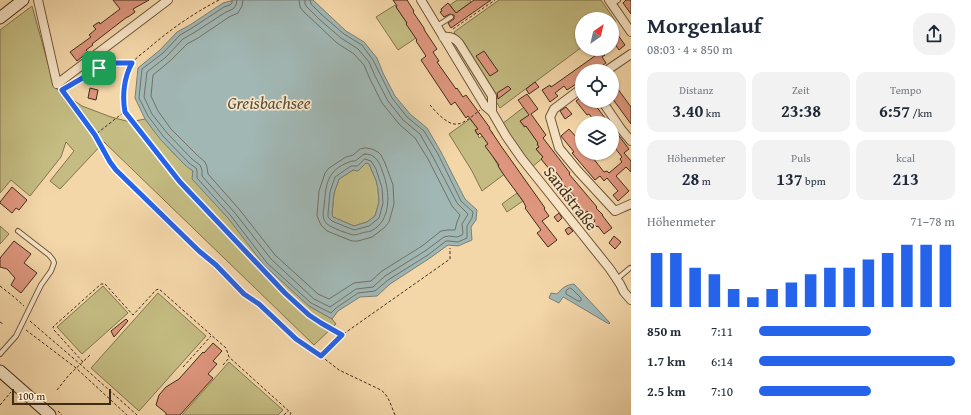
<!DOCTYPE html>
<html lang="de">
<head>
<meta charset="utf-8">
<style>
	body { margin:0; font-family:"Gentium Book Plus",serif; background:#f2f2f3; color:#1f2937; height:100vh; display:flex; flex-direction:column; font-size:15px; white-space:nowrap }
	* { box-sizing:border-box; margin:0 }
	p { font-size:13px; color:#747a83 }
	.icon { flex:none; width:22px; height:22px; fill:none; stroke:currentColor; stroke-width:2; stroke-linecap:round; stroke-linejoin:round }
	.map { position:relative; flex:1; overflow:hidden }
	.sheet { display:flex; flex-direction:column; background:#fff; width:340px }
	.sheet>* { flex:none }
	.needle { width:26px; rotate:34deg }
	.controls { position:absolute; left:575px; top:12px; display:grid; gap:8px }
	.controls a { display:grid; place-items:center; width:44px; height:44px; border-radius:50%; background:#fff; box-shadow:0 1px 3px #0004; font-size:20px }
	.scale { position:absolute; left:12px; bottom:10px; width:99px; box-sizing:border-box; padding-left:4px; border:2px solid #412c18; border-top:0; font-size:11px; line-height:14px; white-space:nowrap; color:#412c18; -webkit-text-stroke:3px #f8e5c7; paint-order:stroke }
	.pin { position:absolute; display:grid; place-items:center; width:34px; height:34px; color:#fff; margin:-17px; border-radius:8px; box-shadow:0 2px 6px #0006 }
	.round { display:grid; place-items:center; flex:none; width:42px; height:42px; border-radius:16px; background:#f2f2f3 }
	.overview { display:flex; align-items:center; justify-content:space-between; height:68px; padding:0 16px }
	h1 { font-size:22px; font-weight:700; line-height:30px }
	.figures { display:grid; grid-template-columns:repeat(3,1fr); gap:6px; height:68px; padding:4px 16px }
	.figures div { display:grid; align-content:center; border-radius:10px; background:#f2f2f3; text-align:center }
	.figures b { font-size:17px; font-weight:700 }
	.figures small { font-size:11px; font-weight:400 }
	.figures p { font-size:11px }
	.chart { height:112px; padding:8px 16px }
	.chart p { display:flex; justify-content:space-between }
	.chart svg { width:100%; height:72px; margin-top:4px; stroke:#2563eb; stroke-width:6 }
	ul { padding:0 16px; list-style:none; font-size:13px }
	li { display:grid; grid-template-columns:64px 48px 1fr; align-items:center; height:30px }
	li i { height:10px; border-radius:5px; background:#2563eb }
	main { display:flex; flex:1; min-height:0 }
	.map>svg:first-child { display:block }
</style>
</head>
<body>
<main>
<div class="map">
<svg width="631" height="415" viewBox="0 0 631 415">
	<rect width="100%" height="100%" fill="#f4d7a9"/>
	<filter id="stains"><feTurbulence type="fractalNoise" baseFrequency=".005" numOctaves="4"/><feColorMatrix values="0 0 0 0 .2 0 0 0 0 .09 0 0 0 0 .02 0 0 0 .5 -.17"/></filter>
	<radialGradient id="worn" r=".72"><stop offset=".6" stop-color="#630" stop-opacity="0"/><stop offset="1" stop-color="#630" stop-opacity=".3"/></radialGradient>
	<path fill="#c4bc82" stroke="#82744d" d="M457 0H470L471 2 456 13 450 5Z
		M499 0H601L616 22 612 25V19H582V47L500 108 454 32Z
		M395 5 405 20 416 38 398 50 376 17Z
		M32 6 50 71 57 89 82 106 111 117 130 122 145 119C159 137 174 156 193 171V179L228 218 309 306 332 319 336 324 314 345 104 142 60 189 50 181 74 151 66 142 61 157 30 196 11 180 0 193V30Z
		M524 107 530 115 520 121 524 127 526 126 527 127 538 143 537 144 539 147 536 149 540 154 544 157 532 167 502 124Z
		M470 119 478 129 475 131 478 135 479 138 491 131 493 133 485 139 488 144 498 153 493 157 502 172 510 170 482 191 472 171 449 134Z
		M366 163 369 164 376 180 378 189 379 202 375 216 367 222 354 226 333 217 332 214 334 193 339 179 353 170H358Z
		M517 193 523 201 507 212 502 204Z
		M0 226 9 234 0 244Z
		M103 286 128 313 82 354 57 327Z
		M158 293 206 336 139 411 91 368Z
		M229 362 283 410 278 415H182Z"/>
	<path fill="#a1b7b4" stroke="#7b7f76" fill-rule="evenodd" d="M234 0H313L346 31 364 42 377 58 383 73 395 96 410 114 427 128 441 152 465 199 477 210 476 220 471 227 472 240 458 246 448 245 430 258 390 284 377 296 360 297 338 311 332 319 309 306 264 265 228 218 192 179 193 171 186 166 160 139 145 119 135 98 138 68 160 50 177 32 190 25 223 3ZM366 163 369 164 376 180 378 189 379 202 375 216 367 222 354 226 333 217 332 214 334 193 339 179 353 170 358 171Z
		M574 284 610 323 609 324 565 298 563 297 559 303 549 298 551 293 557 294C562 288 566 285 574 284Z"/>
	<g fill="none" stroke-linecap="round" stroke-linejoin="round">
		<path stroke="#717266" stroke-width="1" d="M232 0V3L230 5 224 7 192 28 180 35 163 53 142 69 139 98 148 116 163 136 189 163 196 168 197 171V178L231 216 267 263 311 303 331 313 336 308 358 293 375 291 388 280 428 255 446 241H449L458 242 467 238V226L472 218 473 212 461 201 438 154 424 131 407 117 392 98 373 60 362 45 344 34 322 15 311 4 310 0
			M237 0 236 5 233 9 226 12 195 32 183 39 166 57 147 72 144 97 152 114 167 133 192 159 200 165 202 170V176L235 213 271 259 314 299 330 307 356 289 373 287 385 276 425 251 444 237 449 236 457 237 462 235 463 233 462 224 467 216 468 214 457 203 433 157 420 134 403 120 388 101 375 76 369 62 358 49 341 38 319 19 307 7 305 4V0
			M243 0 242 6 238 13 229 17 198 38 187 44 170 61 153 75 151 96 158 111 171 129 196 154 205 162 207 167 208 174 239 209 275 255 318 294 329 299 354 283 371 281 382 271 422 246 441 231 447 230H455L457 222 460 215 452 206 428 159 415 138 399 124 382 103 370 79 364 65 354 54 337 43 304 12 300 7 299 0
			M366 148 372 149 378 152 381 155 385 163 393 185 394 204 389 222 384 228 372 237 358 241H352L327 231 321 225 317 216 319 191 325 173 329 168 346 157 353 155 360 149Z
			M365 154C369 154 372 155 374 157 379 160 381 168 383 173 390 191 392 221 371 231 368 232 364 232 362 233 358 234 356 235 353 235 346 233 332 228 327 224 322 219 323 213 324 207 326 185 326 171 349 162 351 161 353 161 355 161 359 159 361 155 365 154Z
			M365 159 371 161 376 169 382 188 383 203 379 218 369 226 354 230 332 221 328 217V214L330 192 335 177 351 166H357Z
			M570 288 572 289 581 298V301H578L566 294V291Z"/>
	</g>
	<path fill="#de967e" stroke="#412c18" d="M113 0H149L133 9 135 12 128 17H127L92 44 93 45 86 50 88 52 77 61 70 52 91 37 89 35 96 29 93 26 99 22 100 24 120 9Z
		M393 0H407L414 11 413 12 424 28V29L425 31 437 49 433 52 439 61 437 62 456 89 457 88 463 97 466 95 490 128H489L501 146 545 208 544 209 549 216 542 221 557 240 548 247 537 233 541 230 525 208 526 207 523 201 506 178 498 166 499 165 485 146 488 144 480 133 478 135 475 130 478 129 468 116 466 118 455 102 451 105 421 60 426 56 416 41 417 40 406 24 407 23 396 7 397 6Z
		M474 0H491L451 28 448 23 454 19V15L450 14 444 17 440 12 442 11 441 9 448 3 456 13Z
		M626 0H631V14L623 3Z
		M612 27 625 45 619 50 612 40Z
		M484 51 498 71 490 76 476 56Z
		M602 51 605 55 602 57 606 63 595 71H582V80L567 90 564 86 555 93 558 96 550 102 542 90 550 85 551 87 554 85Z
		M612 81 631 107V124L612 98Z
		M535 82 539 87 529 94 526 89Z
		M508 86 511 89 498 99 497 93Z
		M90 88 98 90 96 100 88 98Z
		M527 94 538 109 531 114 546 135 543 138 570 173 569 174 597 207 596 208 603 215H602L612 228 604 234 598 226 597 227 593 223 595 221 587 211 586 213 573 199 575 197 560 181 562 180 553 168 550 170 541 159 543 157 536 149 539 147 537 144 538 143 526 126 525 127 520 121 529 115 518 100Z
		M582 96V101H592L609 123H596L589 114 587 115 576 101Z
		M566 107 572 114 565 119 560 111Z
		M569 129 579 140 582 137V153H589L604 172 607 171 609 173 622 162 620 159 622 157 612 144V134L616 132 629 149 624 153 631 161V172L626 167 616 176 629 191 618 201 613 195 618 191 607 178 604 181 600 176 595 180 572 153 574 152 561 136Z
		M12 187 27 200 19 210 16 208 12 213 0 203V202Z
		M559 213 562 218 558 222 554 217Z
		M569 227 573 231 568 235 565 230Z
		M614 236 621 242 615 249 609 243Z
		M14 241 31 254 24 263 37 273 21 293 11 285 15 278 7 269 0 267V258Z
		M126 319 128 321 114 337 111 331Z
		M213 343 222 351 213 361 217 364 208 374 213 378 180 415H166V413L156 405 159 395 166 387 179 379 203 352 204 353Z"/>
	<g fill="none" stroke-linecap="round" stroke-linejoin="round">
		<defs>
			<path id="lane" d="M612 4 618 0
				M437 26 451 17
				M57 84 81 117
				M617 279 630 268
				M0 354 16 336 41 285 51 271 54 263 53 260 49 255 18 231"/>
			<path id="street" d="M38 0 57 84 168 0
				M421 0 485 106 492 112 506 136 522 159 610 269 620 284 624 292 631 300
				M609 0 631 32
				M443 37C449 36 455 38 459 43L492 96V112
				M606 71 631 54
				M582 88 554 109 550 117 556 138 559 148 578 171 615 211 631 204
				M602 101 621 129 631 141"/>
			<path id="secondary" d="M0 18 23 0
				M0 371 50 415"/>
		</defs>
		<use href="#lane" stroke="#6e573c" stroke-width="6"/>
		<use href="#street" stroke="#6e573c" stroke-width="10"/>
		<use href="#secondary" stroke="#412c18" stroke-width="13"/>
		<path stroke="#412c18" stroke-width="1" stroke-dasharray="3 2" stroke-linecap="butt" d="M219 0C194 13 171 29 150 47 142 54 130 61 127 72 124 83 123 100 125 112L181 182 285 293 309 315 321 323 342 335
			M453 29 495 0
			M67 87 108 63H131
			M430 105C436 112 448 126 458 124 465 123 475 114 480 110
			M85 121 95 135 124 112
			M95 135 110 162 116 170 199 251 216 265 244 294 259 304 296 339 321 356
			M0 286 14 297 24 306
			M30 321 80 364 137 415
			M0 322 3 324
			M26 330 76 368 127 415
			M83 362 54 330 53 327 54 326 101 284H105L133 315 156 290 159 289 226 348 229 357 291 413 290 415
			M223 365 229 358
			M183 367 211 336
			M57 390 69 375 90 355
			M0 405 11 392
			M58 411 62 415
			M284 415 288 411
			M395 415C391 406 389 396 381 390L339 370 321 356 342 335 450 259V248"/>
		<use href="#lane" stroke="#f8e5c7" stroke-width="4"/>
		<use href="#street" stroke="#f8e5c7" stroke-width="8"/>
		<use href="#secondary" stroke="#f8e5c7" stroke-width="11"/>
	</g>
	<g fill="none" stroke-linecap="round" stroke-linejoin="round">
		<defs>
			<path id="route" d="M108 63H132C124 77 122 96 125 112L180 182 285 293 309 315 321 323 342 335 321 356 296 339 259 304 244 294 216 265 199 251 116 170 110 162 95 135 62 90Z"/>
		</defs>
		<use href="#route" stroke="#fff" stroke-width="8"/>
		<use href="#route" stroke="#2563eb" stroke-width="5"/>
	</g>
	<g text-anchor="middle" stroke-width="3.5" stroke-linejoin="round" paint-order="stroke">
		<g font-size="16" fill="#412c18" stroke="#f8e5c7">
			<text transform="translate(571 198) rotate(52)" y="6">Sandstraße</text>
		</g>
		<g font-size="17" font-style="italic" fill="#594f3f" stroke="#f8e5c7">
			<text x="269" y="109">Greisbachsee</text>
		</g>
	</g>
	<rect width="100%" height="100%" filter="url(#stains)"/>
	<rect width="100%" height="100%" fill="url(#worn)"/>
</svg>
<div class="controls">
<a><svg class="needle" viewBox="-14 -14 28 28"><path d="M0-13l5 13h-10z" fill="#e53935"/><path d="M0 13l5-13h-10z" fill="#747a83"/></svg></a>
<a><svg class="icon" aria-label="locate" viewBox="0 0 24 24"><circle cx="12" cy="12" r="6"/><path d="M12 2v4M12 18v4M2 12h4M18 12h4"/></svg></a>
<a><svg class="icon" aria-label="layers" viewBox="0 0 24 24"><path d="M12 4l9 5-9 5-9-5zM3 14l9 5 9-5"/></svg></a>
</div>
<div class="scale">100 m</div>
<div class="pin" style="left:99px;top:68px;background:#1e9e55"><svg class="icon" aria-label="arrive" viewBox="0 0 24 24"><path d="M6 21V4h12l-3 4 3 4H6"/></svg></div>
</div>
<section class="sheet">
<div class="overview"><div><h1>Morgenlauf</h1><p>08:03 · 4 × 850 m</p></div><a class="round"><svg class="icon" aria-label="share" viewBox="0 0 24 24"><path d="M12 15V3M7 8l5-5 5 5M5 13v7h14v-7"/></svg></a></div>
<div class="figures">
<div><p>Distanz</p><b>3.40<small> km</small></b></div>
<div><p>Zeit</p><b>23:38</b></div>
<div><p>Tempo</p><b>6:57<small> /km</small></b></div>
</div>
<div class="figures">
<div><p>Höhenmeter</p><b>28<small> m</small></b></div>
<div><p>Puls</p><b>137<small> bpm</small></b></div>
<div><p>kcal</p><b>213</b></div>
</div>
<div class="chart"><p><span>Höhenmeter</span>71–78 m</p>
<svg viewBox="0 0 160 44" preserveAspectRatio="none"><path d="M5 44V11M15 44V11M25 44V20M35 44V24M45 44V33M55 44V38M65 44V33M75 44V29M85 44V24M95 44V20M105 44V20M115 44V15M125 44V11M135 44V6M145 44V6M155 44V6"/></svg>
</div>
<ul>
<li><b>850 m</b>7:11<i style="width:57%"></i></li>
<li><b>1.7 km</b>6:14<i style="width:100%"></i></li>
<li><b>2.5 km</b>7:10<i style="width:57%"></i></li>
</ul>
</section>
</main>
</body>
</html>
